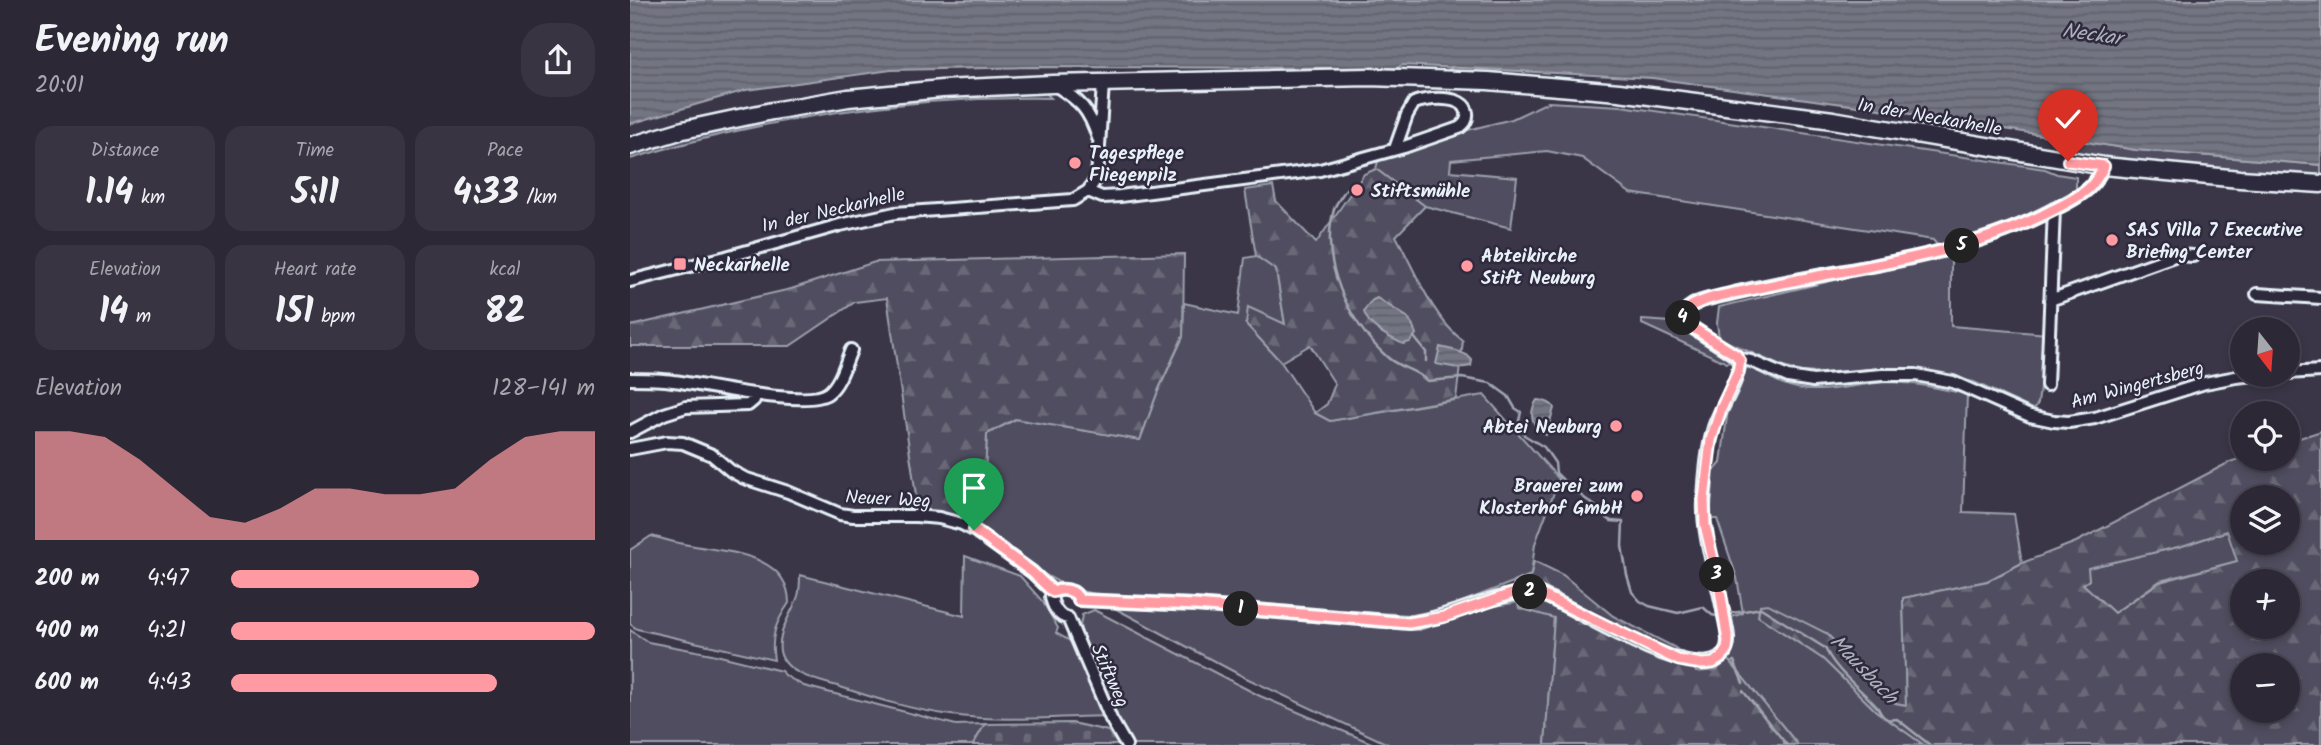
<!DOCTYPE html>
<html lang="en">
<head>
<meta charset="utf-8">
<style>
	body { margin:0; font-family:Kalam,sans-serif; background:#383442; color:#f1f3f6; height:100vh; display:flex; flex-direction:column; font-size:26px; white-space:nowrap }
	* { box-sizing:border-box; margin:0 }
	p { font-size:23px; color:#a6a6ad }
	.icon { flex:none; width:38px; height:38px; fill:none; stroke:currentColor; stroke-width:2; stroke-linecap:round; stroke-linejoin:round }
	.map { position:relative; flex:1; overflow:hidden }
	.sheet { display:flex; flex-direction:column; background:#2c2836; width:630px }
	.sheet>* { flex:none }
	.needle { width:46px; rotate:163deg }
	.tools { position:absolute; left:1600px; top:317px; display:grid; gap:14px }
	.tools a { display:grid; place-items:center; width:70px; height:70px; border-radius:50%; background:#2c2836; box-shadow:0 4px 10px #0003,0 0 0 2px #484451; font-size:35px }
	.pin { position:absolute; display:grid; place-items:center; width:60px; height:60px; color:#fff; margin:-72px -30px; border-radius:50% 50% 50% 0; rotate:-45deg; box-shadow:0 0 7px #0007 }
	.pin .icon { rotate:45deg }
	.km { position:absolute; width:35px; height:35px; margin:-18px; border-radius:50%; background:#222; color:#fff; font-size:19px; line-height:35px; text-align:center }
	.round { display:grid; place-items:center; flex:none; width:74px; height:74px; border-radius:28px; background:#383442 }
	.overview { display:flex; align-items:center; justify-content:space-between; height:119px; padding:0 35px }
	h1 { font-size:38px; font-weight:700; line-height:52px }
	.stats { display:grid; grid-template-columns:repeat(3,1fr); gap:10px; height:119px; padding:7px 35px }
	.stats div { display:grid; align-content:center; border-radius:18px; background:#383442; text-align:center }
	.stats b { font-size:35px; font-weight:700 }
	.stats small { font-size:19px; font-weight:400 }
	.stats p { font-size:19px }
	.chart { height:196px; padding:14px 35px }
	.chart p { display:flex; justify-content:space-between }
	.chart svg { width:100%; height:126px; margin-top:7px; fill:#ff9aa2; opacity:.7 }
	ul { padding:0 35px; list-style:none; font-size:23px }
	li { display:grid; grid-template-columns:112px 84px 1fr; align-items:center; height:52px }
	li i { height:18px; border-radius:9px; background:#ff9aa2 }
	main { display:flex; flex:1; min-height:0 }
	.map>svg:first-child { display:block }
</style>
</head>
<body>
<main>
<section class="sheet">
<div class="overview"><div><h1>Evening run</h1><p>20:01</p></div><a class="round"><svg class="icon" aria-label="share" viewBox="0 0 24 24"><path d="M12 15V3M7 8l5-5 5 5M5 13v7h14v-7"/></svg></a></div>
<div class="stats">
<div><p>Distance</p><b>1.14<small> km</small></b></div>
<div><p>Time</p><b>5:11</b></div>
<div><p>Pace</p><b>4:33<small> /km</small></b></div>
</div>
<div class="stats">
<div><p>Elevation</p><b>14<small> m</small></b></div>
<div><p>Heart rate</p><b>151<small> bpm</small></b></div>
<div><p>kcal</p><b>82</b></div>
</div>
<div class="chart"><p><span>Elevation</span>128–141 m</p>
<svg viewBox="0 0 160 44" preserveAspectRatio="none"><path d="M0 44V6L10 6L20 8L30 16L40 26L50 36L60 38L70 33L80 26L90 26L100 28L110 28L120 26L130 16L140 8L150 6L160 6V44z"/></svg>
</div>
<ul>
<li><b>200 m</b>4:47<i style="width:68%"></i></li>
<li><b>400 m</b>4:21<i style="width:100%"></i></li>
<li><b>600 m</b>4:43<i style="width:73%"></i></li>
</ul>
</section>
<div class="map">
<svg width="1691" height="745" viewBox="0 0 1691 745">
	<defs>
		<pattern id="forest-firs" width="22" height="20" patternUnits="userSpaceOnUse" patternTransform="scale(1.75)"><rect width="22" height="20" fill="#504e5f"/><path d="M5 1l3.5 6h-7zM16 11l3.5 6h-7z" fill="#696877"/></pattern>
		<pattern id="cemetery-stones" width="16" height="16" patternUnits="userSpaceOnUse" patternTransform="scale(1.75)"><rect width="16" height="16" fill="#504e5f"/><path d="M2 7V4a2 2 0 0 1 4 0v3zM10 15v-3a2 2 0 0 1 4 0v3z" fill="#696877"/></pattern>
		<pattern id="water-rules" width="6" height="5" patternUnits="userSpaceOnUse" patternTransform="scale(1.75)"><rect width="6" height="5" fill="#737482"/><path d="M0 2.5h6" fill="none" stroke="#5f6069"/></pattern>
	</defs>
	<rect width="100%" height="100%" fill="#3a3648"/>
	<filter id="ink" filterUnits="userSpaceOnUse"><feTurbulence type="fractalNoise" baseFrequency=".0143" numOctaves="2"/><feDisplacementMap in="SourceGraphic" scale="14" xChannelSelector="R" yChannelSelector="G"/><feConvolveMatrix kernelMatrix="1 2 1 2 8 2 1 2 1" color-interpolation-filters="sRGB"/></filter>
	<g filter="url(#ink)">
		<path fill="#504e5f" stroke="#9ca0ac" stroke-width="2" d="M354 93H416L421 98C275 96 139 117 0 159V154L101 125 231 103Z
			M918 102 991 106 1415 169 1427 174 1446 177V190L1364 231 1308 246 1303 240 1000 193 952 158 917 151 821 160 820 171 887 177 881 228 795 206 746 169 748 161 830 132 882 119Z
			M1434 138 1506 150 1691 165V175C1604 172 1517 164 1431 152Z
			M1321 253V326L1417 334 1408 403 1404 410 1344 382 1281 369 1251 368 1191 373 1171 372 1153 367 1089 338 1087 323 1089 307Z
			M626 256 646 270 655 325 616 324 651 362 685 413 700 421 854 395 929 479 905 544 901 575 814 609 781 615 470 595C422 588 383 553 346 525L354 493 357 434 386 419 510 440 528 391 553 337 554 303 608 315 615 258Z
			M1012 320 1042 322 1074 338 1101 362 1097 363 1012 324Z
			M1117 365C1138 378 1162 391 1187 390 1210 390 1234 383 1257 382 1284 382 1310 389 1337 394L1333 512 1384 514 1392 563 1357 581 1273 598 1276 705 1265 703 1196 633 1128 616 1193 659 1246 711 1294 745H1168L1097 658 1105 642 1102 617 1113 613 1107 578 1087 519H1080L1084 471 1091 463 1098 409Z
			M1598 531 1608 561 1530 581 1484 613 1453 584 1459 580 1457 568 1552 546Z
			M21 536C34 539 46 543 59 545 95 552 159 553 159 603 146 622 140 636 144 660L7 629 0 624V550Z
			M335 556 390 576 413 602 428 628 426 633 447 645 477 716C428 717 369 722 321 715 282 710 244 698 207 686 189 681 154 674 150 651 147 632 162 613 168 596 170 589 170 582 170 575L334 616Z
			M889 602V608L924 617 915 745H760L614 677 475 603 789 630 865 606Z
			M464 610 630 696 746 745H501L488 725 456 646 450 626 452 615Z
			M0 630 18 642 82 654 151 671 156 676 174 686 326 725 355 724 343 745H0Z"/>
		<path fill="url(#forest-firs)" stroke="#9ca0ac" stroke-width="2" fill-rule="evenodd" d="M746 169 795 206 766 236C785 270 801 316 833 341L826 399 700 421 685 413 697 404 705 384 680 345 651 362 616 324 618 307 655 324 646 270 626 256 615 190 643 186 646 201 686 243 734 174Z
			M554 254 553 336 528 391 510 440 385 419 357 434 354 493 346 525 324 516 288 509 257 298 225 302 160 346H0V326L161 289 245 262Z
			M1691 431V745H1294L1246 711 1193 659 1128 616 1130 605 1138 604 1196 633 1265 703 1276 705 1273 598 1358 581 1392 563 1446 542 1600 462 1612 458H1657V442ZM1657 497V542H1612V497ZM1597 531 1607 561 1530 582 1484 613 1453 584 1459 580 1458 568 1552 546ZM1612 581H1657V626H1612ZM1612 665H1657V710H1612Z
			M904 561 933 575 983 616 1044 647 1056 656 1066 672 1087 670 1097 658 1168 745H915L924 618 889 608 883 583 901 575Z"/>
		<path fill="url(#cemetery-stones)" stroke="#9ca0ac" stroke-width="2" d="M442 723 478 731 488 745H343L355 724Z"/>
		<path fill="url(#water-rules)" stroke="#a2a6b1" stroke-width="2" d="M0 0H1691V165L1506 150 1249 109 1022 78 772 65 767 68 402 67 261 70 116 90 0 124Z
			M747 298 777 317 782 324 786 334 780 342 773 344C759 337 739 328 734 312 737 306 740 300 747 298Z
			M810 347 827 351 837 355 842 360 841 366 828 368 806 364Z
			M907 400C913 400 922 403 924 408L916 435C902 429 898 413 907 400Z"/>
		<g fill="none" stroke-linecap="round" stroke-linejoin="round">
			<path stroke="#a2a6b1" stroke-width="2.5" d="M819 70 822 67
				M718 186C714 193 707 201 704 209 689 261 718 321 756 356 769 369 785 368 797 381L832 378 860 383 878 396 885 408 891 412 888 425 893 427 894 435 914 447 925 463 926 473 942 489 968 508 973 515 981 521 993 522 992 546 997 575 1002 592 1010 601 1019 606 1048 613 1073 607 1082 615 1086 616
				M784 337 796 352V361
				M1103 613 1131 608 1195 648C1207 673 1229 687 1247 707 1250 710 1251 717 1257 719 1259 720 1265 719 1267 719L1300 745
				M1104 661 1113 683
				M1113 691 1157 745"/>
			<defs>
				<path id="street" d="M425 85C450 101 459 109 468 138
					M1474 166C1470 174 1466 182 1459 188 1446 200 1428 207 1413 215 1315 263 1204 268 1100 294 1085 298 1060 300 1053 315L1054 320 1060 326 1109 358 1121 361 1158 377 1183 381 1252 375H1286L1323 382 1400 416 1424 421 1439 422 1465 418 1575 383 1606 377 1633 374
					M458 191 472 197 490 196 690 170 774 147 829 128C834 124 838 121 837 113 835 94 796 98 784 103L777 115 765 149
					M0 281 96 257 210 225 265 213 443 200 458 191 467 178 473 83
					M1627 294 1691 298
					M1420 300 1547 255 1563 256
					M1657 373 1691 371
					M0 379C15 379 29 379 43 381 72 384 178 409 198 393 210 384 215 364 221 350
					M1417 385 1424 209
					M0 432 34 414 56 407 118 405 124 400 125 394
					M0 449 37 442 53 443 82 455 101 471 114 478 158 492 210 514 223 516H286L309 518 332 524 344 530 402 572 423 592
					M423 592 421 596C422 605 428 617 438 618L481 719 496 745
					M423 592C432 588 445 589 449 600
					M449 600 565 605 779 623C813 620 883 586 908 593 938 602 1082 700 1097 647 1100 638 1096 626 1094 616 1088 580 1072 536 1074 501 1075 477 1077 450 1084 427 1090 408 1112 377 1109 358"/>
				<path id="secondary" d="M0 146 53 130 142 111 218 98 312 89 422 84 739 77 858 81 989 92 1203 120 1474 166 1610 179 1691 184"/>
			</defs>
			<use href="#street" stroke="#e8f1f8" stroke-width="16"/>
			<use href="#secondary" stroke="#e8f1f8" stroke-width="21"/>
			<use href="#street" stroke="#2f2a3d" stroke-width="10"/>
			<use href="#secondary" stroke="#2f2a3d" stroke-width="16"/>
		</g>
	</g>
	<g fill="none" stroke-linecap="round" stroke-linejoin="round" filter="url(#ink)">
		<defs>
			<path id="route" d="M344 530 402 572 423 592C432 588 446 589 449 600L565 605 779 623 814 617 881 594 906 592 1048 660 1072 664 1083 663 1091 658 1097 649 1098 641 1089 584 1075 525 1074 500 1081 440 1091 409 1108 372 1110 361 1106 355 1060 326 1054 320V312C1066 298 1105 293 1124 289 1221 267 1322 259 1413 215 1428 207 1446 200 1459 188 1465 182 1470 174 1474 166L1438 161"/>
		</defs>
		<use href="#route" stroke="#fff" stroke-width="14"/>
		<use href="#route" stroke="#ff9aa2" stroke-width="9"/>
	</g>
	<g fill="#ff9aa2" stroke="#2f2a3d" stroke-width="2.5">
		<circle cx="445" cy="163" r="7"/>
		<circle cx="727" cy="190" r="7"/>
		<circle cx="1482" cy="240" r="7"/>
		<rect x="43" y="257" width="14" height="14" rx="3.5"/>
		<circle cx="837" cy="266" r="7"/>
		<circle cx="986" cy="426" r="7"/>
		<circle cx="1007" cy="496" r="7"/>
	</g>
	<g text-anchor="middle" stroke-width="5" stroke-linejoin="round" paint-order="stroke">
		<g font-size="19" fill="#e8f1f8" stroke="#2f2a3d">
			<text transform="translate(1300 116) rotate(10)" y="7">In der Neckarhelle</text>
			<text transform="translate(203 209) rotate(-13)" y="7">In der Neckarhelle</text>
			<text transform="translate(1507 384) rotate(-15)" y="7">Am Wingertsberg</text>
			<text transform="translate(258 498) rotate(3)" y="7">Neuer Weg</text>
			<text transform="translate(481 675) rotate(66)" y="7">Stiftweg</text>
		</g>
		<g font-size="19" font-weight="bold" fill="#e8f1f8" stroke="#2f2a3d" text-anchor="start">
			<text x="459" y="159">Tagespflege<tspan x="459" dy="22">Fliegenpilz</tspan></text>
			<text x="741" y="197">Stiftsmühle</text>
			<text x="1496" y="236">SAS Villa 7 Executive<tspan x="1496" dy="22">Briefing Center</tspan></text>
			<text x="851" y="262">Abteikirche<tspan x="851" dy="22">Stift Neuburg</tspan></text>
			<text x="64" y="271">Neckarhelle</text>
			<text x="972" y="433" text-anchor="end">Abtei Neuburg</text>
			<text x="993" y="492" text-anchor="end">Brauerei zum<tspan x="993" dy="22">Klosterhof GmbH</tspan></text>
		</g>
		<g font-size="21" font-style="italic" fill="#aeb2bd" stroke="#2f2a3d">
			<text transform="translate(1462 34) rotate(8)" y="7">Neckar</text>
			<text transform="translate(1234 669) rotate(46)" y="7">Mausbach</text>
		</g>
	</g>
</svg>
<div class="tools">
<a><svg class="needle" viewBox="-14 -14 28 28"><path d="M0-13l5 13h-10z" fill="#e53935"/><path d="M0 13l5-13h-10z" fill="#a6a6ad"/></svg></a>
<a><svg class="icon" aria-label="locate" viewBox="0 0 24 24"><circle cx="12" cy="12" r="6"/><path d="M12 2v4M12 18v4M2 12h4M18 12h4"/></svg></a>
<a><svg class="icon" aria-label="layers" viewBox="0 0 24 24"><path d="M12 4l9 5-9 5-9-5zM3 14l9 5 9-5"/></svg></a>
<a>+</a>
<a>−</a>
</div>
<div class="pin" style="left:344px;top:530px;background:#1e9e55"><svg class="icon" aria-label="arrive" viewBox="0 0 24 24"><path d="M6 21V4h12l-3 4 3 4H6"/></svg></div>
<div class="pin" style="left:1438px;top:161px;background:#d93025"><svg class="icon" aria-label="check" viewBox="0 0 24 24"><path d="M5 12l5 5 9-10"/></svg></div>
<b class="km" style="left:611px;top:609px">1</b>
<b class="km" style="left:900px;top:592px">2</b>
<b class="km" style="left:1087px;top:575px">3</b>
<b class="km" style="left:1053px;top:318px">4</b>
<b class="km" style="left:1332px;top:246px">5</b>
</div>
</main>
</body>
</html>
